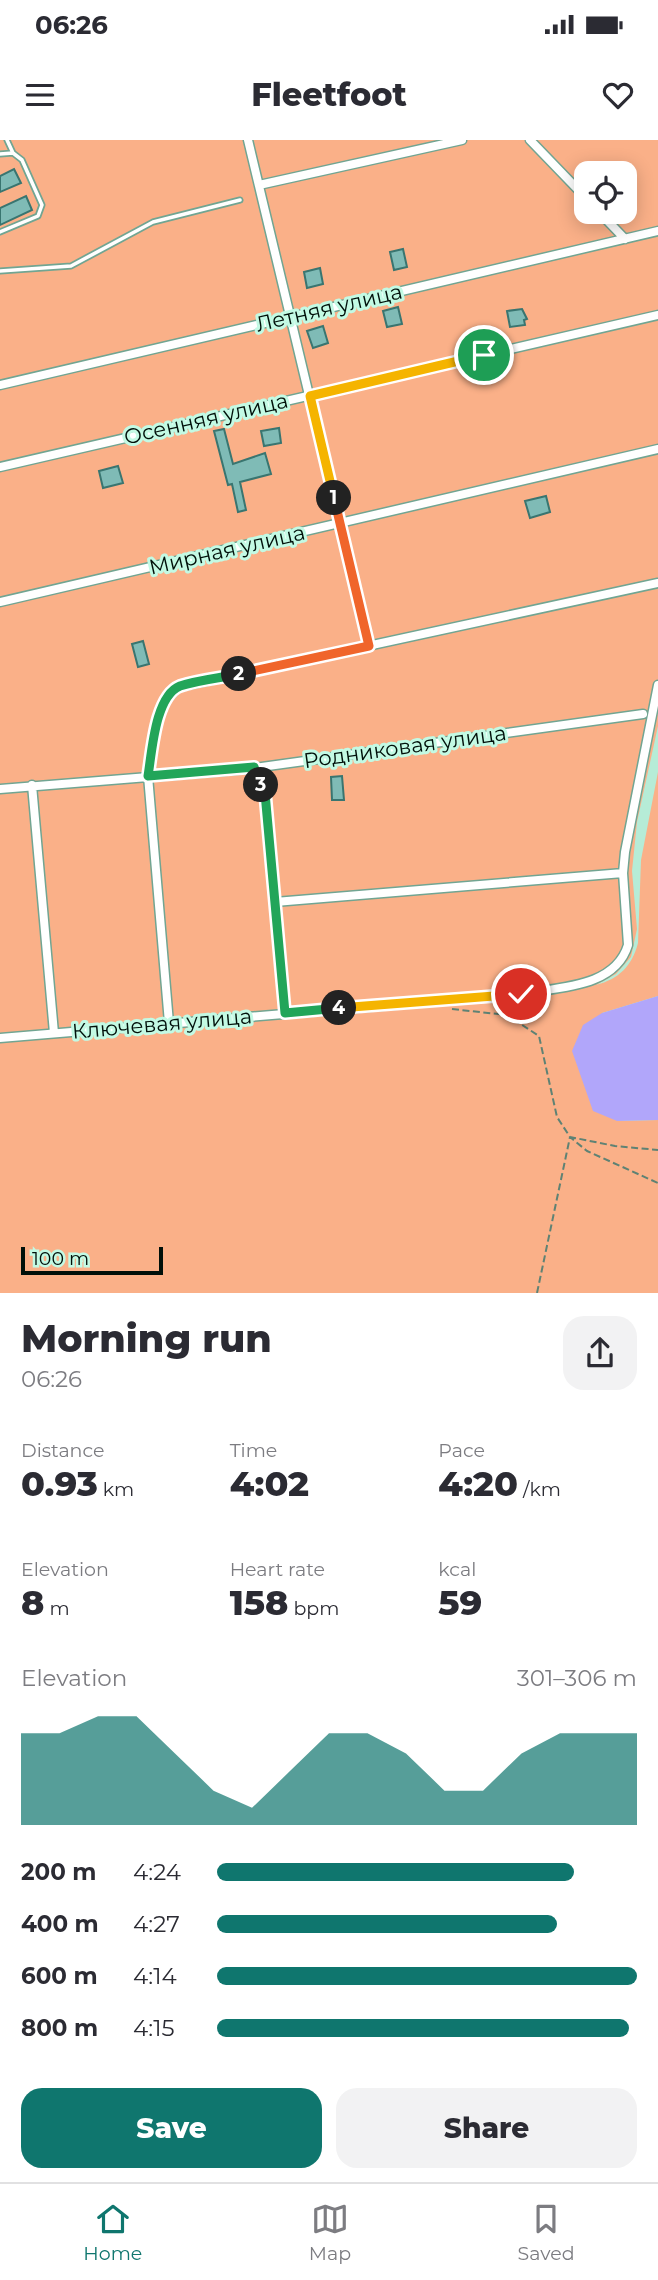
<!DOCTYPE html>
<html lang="en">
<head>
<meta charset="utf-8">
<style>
	body { margin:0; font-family:Montserrat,sans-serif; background:#f2f2f3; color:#2b2b33; height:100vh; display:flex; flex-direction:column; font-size:26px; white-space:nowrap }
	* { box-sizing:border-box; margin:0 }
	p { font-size:23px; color:#7c7c81 }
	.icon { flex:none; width:38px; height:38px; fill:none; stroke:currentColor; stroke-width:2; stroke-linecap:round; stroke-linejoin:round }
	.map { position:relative; height:1153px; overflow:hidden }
	.details { display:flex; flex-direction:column; background:#fff; flex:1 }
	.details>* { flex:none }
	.buttons { position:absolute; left:574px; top:21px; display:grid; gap:14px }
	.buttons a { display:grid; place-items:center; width:63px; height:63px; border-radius:14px; background:#fff; box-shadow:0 4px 18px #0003; font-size:35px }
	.scale { position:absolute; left:21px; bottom:18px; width:142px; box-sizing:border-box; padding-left:7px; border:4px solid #00100a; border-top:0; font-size:19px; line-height:24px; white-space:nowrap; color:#00100a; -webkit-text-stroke:5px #c3fae4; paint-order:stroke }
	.pin { position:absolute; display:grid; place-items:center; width:60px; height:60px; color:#fff; margin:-30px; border:4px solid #fff; border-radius:50%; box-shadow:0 2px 7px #0007 }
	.km { position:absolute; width:35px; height:35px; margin:-18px; border-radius:50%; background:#222; color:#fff; font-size:19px; line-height:35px; text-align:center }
	.round { display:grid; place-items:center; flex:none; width:74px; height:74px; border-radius:21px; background:#f2f2f3 }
	.overview { display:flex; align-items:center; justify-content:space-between; height:119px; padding:0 21px }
	h1 { font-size:38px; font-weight:800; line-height:52px }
	.metrics { display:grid; grid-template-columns:repeat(3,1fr); gap:10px; height:119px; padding:7px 21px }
	.metrics div { display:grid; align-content:center }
	.metrics b { font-size:35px; font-weight:800 }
	.metrics small { font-size:19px; font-weight:400 }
	.metrics p { font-size:19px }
	.chart { height:196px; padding:14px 21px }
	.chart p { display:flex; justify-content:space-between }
	.chart svg { width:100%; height:126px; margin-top:7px; fill:#0f766e; opacity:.7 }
	.button { display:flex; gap:14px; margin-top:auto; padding:14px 21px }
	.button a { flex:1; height:80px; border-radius:21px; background:#0f766e; color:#fff; font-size:28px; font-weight:800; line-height:80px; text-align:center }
	.button a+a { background:#f2f2f3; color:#2b2b33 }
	ul { padding:0 21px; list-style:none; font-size:23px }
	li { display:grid; grid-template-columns:112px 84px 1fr; align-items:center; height:52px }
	li i { height:18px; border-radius:9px; background:#0f766e }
	.status { display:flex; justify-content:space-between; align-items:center; height:49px; padding:0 35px; background:#fff; direction:ltr }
	.status svg { height:19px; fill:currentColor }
	header { display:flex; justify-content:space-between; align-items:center; height:91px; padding:0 21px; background:#fff; font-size:32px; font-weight:800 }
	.menu { display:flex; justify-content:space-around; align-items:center; height:98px; border-top:2px solid #e1e1e2; background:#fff; font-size:19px; color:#7c7c81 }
	.menu a { display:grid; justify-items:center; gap:4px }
	.menu .current { color:#0f766e }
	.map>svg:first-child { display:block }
</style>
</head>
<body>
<div class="status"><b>06:26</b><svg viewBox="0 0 49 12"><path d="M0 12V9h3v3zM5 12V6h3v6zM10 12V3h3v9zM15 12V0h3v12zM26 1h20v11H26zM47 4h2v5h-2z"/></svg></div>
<header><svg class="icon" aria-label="menu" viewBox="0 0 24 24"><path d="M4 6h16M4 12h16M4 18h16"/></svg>Fleetfoot<svg class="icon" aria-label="heart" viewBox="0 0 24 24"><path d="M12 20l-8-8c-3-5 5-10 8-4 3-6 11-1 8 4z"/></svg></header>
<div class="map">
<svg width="658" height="1153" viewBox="0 0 658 1153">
	<rect width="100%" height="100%" fill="#b6ecd7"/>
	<path fill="#fab088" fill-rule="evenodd" d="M0 0H658V586L637 682 632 731 637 789 631 817 616 834 596 845C619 839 632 826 638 803L641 720 658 632V856L602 873 617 981 658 980V1153H0ZM586 33H625V72H586Z"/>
	<path fill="#b1a6fa" d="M658 856V980L617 981 593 971 572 911 583 885 602 873Z"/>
	<path fill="#7fbbb6" stroke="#397570" stroke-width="2" d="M14 29 21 43 0 52V36Z
		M26 56 32 70 0 85V68Z
		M403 109 407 127 394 130 390 112Z
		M320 128 323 144 307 148 304 132Z
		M398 167 402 184 387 187 383 171Z
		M522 169 527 179 524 180 525 185 510 187 507 171Z
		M323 186 328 203 313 208 307 191Z
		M279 288 281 303 264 306 261 291Z
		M224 289 233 324 265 313 271 334 240 342 246 370 238 372 232 344 228 345 214 291Z
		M118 326 123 343 103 348 99 331Z
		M546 356 550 372 530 378 525 361Z
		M143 501 149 524 138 527 132 504Z
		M342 636 344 660H332L331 637Z"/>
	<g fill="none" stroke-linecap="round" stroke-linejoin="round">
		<defs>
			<path id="service" d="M0 14 13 13
				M0 92 38 76 42 65 22 20 13 13 7 0
				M0 131 71 126 153 82 240 60"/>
			<path id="minor" d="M248 0 369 506
				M530 0 586 58
				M259 45 462 0
				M599 72 625 99
				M0 245 658 91
				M0 327 658 175
				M0 462 658 309
				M254 627 265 653 285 873
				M32 645 54 893
				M0 649 247 629 643 574
				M275 762 623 733
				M169 883 148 636 158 576 166 560 178 547 658 443
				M0 898 521 854C558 847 615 848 628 805L623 733 625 712 658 545"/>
		</defs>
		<use href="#service" stroke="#71a592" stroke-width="7"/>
		<use href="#minor" stroke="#71a592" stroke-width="11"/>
		<path stroke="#5e8274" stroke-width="2" stroke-dasharray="7 3.5" stroke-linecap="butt" d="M452 869 507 875 539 896 557 977 570 997 615 1006 658 1010
			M537 1153 570 997 587 1011 658 1043"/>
		<use href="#service" stroke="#fff" stroke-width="3.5"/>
		<use href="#minor" stroke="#fff" stroke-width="8"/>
	</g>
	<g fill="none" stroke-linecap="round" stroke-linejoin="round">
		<defs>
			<path id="split-1" d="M334 358 310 256 484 215"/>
			<path id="split-2" d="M239 534 369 506 334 358"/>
			<path id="split-3" d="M239 534C220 538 198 540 180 546 155 556 152 612 148 636L254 627 261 645"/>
			<path id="split-4" d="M261 645 265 653 285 873 339 868"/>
			<path id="split-5" d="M339 868 521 854"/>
		</defs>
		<use href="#split-1" stroke="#fff" stroke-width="14"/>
		<use href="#split-2" stroke="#fff" stroke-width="14"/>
		<use href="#split-3" stroke="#fff" stroke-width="14"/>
		<use href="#split-4" stroke="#fff" stroke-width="14"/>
		<use href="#split-5" stroke="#fff" stroke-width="14"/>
		<use href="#split-1" stroke="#f5b400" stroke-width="9"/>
		<use href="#split-2" stroke="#f0652b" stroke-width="9"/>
		<use href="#split-3" stroke="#22a559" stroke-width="9"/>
		<use href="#split-4" stroke="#22a559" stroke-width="9"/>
		<use href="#split-5" stroke="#f5b400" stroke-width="9"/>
	</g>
	<g text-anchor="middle" stroke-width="6" stroke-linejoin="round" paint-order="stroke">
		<g font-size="21" fill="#00100a" stroke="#c3fae4">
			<text transform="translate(329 168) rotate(-13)" y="7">Летняя улица</text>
			<text transform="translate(206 279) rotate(-13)" y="7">Осенняя улица</text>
			<text transform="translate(227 410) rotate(-13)" y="7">Мирная улица</text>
			<text transform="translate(405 607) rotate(-8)" y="7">Родниковая улица</text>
			<text transform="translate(162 884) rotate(-5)" y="7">Ключевая улица</text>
		</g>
	</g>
</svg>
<div class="buttons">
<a><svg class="icon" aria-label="locate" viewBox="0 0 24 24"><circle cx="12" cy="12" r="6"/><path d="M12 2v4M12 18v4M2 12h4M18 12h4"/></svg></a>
</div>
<div class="scale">100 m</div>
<div class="pin" style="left:484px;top:215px;background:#1e9e55"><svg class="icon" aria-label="arrive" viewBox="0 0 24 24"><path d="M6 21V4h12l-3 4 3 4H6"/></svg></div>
<div class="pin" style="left:521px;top:854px;background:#d93025"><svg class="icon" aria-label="check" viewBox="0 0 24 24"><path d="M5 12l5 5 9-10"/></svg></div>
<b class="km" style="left:334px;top:358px">1</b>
<b class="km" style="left:239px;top:534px">2</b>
<b class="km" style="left:261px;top:645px">3</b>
<b class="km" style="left:339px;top:868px">4</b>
</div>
<section class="details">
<div class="overview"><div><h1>Morning run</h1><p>06:26</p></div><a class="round"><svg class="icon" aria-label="share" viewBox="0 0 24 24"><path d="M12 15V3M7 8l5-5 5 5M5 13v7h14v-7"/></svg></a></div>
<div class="metrics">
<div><p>Distance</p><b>0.93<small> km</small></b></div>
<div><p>Time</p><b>4:02</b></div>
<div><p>Pace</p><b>4:20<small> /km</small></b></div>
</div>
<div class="metrics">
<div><p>Elevation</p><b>8<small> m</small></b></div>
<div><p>Heart rate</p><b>158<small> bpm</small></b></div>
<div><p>kcal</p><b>59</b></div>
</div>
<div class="chart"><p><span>Elevation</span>301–306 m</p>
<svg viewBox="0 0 160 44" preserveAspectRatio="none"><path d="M0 44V12L10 12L20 6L30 6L40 19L50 32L60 38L70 25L80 12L90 12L100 19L110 32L120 32L130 19L140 12L150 12L160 12V44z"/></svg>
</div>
<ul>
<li><b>200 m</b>4:24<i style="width:85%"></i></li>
<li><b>400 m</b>4:27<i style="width:81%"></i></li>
<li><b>600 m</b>4:14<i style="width:100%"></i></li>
<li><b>800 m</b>4:15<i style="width:98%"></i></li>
</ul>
<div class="button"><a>Save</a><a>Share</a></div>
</section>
<nav class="menu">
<a class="current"><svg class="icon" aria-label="home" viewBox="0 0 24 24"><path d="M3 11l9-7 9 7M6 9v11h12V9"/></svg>Home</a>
<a><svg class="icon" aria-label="map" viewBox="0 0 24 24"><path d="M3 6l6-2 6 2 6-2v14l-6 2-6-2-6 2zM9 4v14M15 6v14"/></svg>Map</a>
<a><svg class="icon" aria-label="saved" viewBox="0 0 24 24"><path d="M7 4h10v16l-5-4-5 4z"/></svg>Saved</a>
</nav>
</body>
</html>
